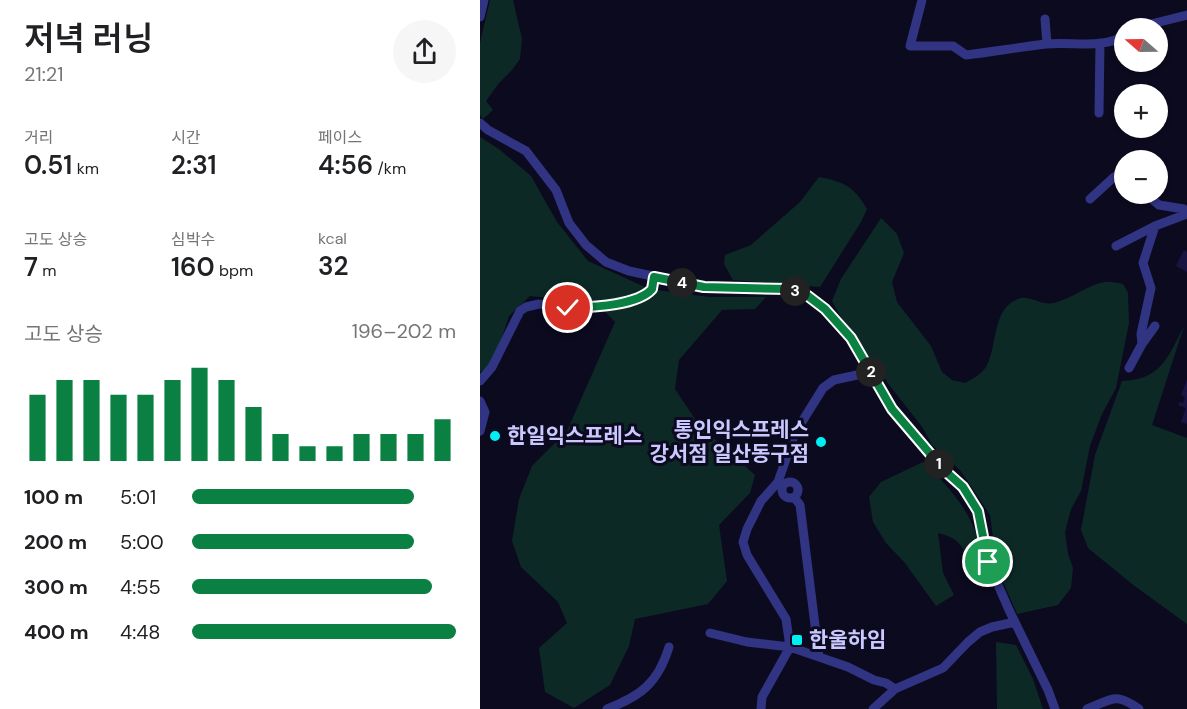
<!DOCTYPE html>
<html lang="ko">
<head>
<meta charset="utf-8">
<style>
	body { margin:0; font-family:"DM Sans","Noto Sans KR",sans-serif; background:#f6f6f6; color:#202124; height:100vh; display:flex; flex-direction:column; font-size:22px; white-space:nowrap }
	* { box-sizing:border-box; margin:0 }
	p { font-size:20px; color:#757577 }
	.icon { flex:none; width:33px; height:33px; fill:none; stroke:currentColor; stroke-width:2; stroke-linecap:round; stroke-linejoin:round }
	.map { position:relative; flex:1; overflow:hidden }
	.details { display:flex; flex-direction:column; background:#fff; width:480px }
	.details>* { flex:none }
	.needle { width:39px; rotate:290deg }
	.controls { position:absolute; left:634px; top:18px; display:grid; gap:12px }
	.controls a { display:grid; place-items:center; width:54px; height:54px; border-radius:50%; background:#fff; box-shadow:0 2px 4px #0004; font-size:30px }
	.pin { position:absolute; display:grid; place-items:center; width:51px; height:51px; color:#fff; margin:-26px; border:3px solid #fff; border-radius:50%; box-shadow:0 2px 6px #0007 }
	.km { position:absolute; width:30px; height:30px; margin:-15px; border-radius:50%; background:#222; color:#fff; font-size:16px; line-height:30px; text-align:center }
	.round { display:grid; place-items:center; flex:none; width:63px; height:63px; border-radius:32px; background:#f6f6f6 }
	.summary { display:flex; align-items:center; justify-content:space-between; height:102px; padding:0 24px }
	h1 { font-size:33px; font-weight:600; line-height:45px }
	.stats { display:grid; grid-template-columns:repeat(3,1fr); gap:9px; height:102px; padding:6px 24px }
	.stats div { display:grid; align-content:center }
	.stats b { font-size:26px; font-weight:600 }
	.stats small { font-size:16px; font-weight:400 }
	.stats p { font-size:16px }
	.chart { height:168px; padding:12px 24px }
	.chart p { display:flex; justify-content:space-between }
	.chart svg { width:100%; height:108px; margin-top:6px; stroke:#0b8043; stroke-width:6 }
	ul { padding:0 24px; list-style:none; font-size:20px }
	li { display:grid; grid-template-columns:96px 72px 1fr; align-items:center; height:45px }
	li i { height:15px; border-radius:8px; background:#0b8043 }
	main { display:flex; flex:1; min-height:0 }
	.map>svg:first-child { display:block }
</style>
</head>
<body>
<main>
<section class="details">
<div class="summary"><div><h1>저녁 러닝</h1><p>21:21</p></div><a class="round"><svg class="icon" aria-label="share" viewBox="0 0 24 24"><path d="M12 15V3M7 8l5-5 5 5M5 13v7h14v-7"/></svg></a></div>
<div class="stats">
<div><p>거리</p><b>0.51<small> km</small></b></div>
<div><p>시간</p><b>2:31</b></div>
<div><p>페이스</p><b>4:56<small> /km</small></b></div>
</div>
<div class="stats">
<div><p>고도 상승</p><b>7<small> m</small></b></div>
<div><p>심박수</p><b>160<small> bpm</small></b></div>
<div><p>kcal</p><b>32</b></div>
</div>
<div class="chart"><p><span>고도 상승</span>196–202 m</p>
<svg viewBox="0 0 160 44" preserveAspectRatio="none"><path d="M5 44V17M15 44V11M25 44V11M35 44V17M45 44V17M55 44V11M65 44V6M75 44V11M85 44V22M95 44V33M105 44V38M115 44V38M125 44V33M135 44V33M145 44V33M155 44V27"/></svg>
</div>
<ul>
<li><b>100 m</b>5:01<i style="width:84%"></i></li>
<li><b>200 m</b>5:00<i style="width:84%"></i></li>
<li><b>300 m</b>4:55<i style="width:91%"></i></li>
<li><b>400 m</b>4:48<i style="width:100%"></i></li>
</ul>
</section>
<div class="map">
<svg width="707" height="709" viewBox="0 0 707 709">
	<rect width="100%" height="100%" fill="#0c0a1f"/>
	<path fill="#0d2926" d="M10 0H33L42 39 40 59 32 70 19 83 6 101 13 110 3 119 0 115V43Z
		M0 137 19 149 51 176 77 222 108 261 169 289 229 297H286L275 309 242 310 199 360 195 389 219 425 275 475 270 493 239 525 247 581 228 604 155 619 149 646 130 685 94 708 65 692 59 648 87 623 78 602 41 567 32 541 39 499 52 466 87 431 135 322 117 303 50 296 29 316 13 365 0 372Z
		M339 177C364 182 374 186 387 209L381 222 340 287 253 280 244 264 245 255 271 245 320 202Z
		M401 218 417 234 424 253 412 282 417 302 451 346 462 372 472 380 485 383C494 378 504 373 508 363 517 343 513 308 538 299 549 294 560 306 574 303 591 299 607 285 625 282 630 281 637 283 643 284L648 293 649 323 636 388 622 414 610 446 601 491 591 509 585 532 588 554 593 568 591 588 578 605 537 614 517 568 510 515 480 470 452 445 443 428 410 386 359 314 352 301 361 279Z
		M704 326 672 425 707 438V624L652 584 608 548 601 530 615 455 642 381C681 380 688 357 704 326Z
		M443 462C464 482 487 506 496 534 500 546 500 560 501 573L491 575C486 552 484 539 458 533L463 573 474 595 456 606 425 563 406 543 393 522 389 497 401 482Z
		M516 642 536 645 553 679 563 709H517Z"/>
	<path fill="#1a1442" d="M704 250 707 252V272L696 266Z
		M707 380V424L701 422 706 408 698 405 700 402 703 403 705 397 701 395Z"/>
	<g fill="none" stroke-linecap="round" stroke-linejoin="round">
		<path stroke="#303483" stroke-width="9" d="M442 0 430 46H473L486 55C513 52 539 47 566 44 592 41 623 50 645 35
			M0 17 4 0
			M565 19 567 44
			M655 28 707 15
			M619 113 620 43
			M0 123 8 130 46 151 76 190 89 223 106 245 126 262 149 271 224 287 308 289 328 296 345 309 371 338 412 409 464 470 483 487 498 511 508 562 529 610 568 690 575 709
			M666 194 679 205 704 209 707 213
			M610 199 634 177H645
			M636 246 675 226
			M662 344 675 326
			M649 368 662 344 661 334 671 288 663 263 675 226 707 214
			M0 381 12 367 40 311 46 307 59 304 88 308 121 306 158 299 172 289 174 277
			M0 401 5 412 0 431
			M302 490a8 8 0 1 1 16 0a8 8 0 1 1-16 0Z
			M314 497 320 505 339 657
			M230 633 267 642 310 647 368 667 394 680 406 683 415 689
			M127 709C161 696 178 683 189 647
			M281 709 282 697 310 647 306 619 267 555 263 542 267 529 281 501 298 482 315 433 343 388 354 380 391 372
			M393 709 415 689 463 668 488 642 500 632 512 627 535 622
			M607 709C633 699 635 692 659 709"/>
	</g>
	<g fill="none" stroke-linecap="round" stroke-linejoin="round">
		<defs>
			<path id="route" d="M88 308C111 307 157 306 172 289L174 277 224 287 308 289 328 296 345 309 371 338 412 409 464 470 483 487 498 511 508 562"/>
		</defs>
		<use href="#route" stroke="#fff" stroke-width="12"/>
		<use href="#route" stroke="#0b8043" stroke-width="8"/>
	</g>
	<g fill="#00eff3" stroke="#0c0a1f" stroke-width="2">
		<circle cx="15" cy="436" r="6"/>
		<circle cx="341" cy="442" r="6"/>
		<rect x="311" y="634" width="12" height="12" rx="3"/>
	</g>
	<g text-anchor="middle" stroke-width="6" stroke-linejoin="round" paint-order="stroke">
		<g font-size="21" font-weight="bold" fill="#cac8ff" stroke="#0c0a1f" text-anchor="start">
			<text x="329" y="437" text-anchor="end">통인익스프레스<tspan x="329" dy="24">강서점 일산동구점</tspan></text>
			<text x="27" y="443">한일익스프레스</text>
			<text x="329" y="647">한울하임</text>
		</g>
	</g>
</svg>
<div class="controls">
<a><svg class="needle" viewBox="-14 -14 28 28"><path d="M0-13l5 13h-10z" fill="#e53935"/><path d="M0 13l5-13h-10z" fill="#757577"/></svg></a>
<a>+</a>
<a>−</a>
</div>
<div class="pin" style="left:508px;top:562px;background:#1e9e55"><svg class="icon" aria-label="arrive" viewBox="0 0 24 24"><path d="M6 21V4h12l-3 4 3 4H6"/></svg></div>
<div class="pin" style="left:88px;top:308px;background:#d93025"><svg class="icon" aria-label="check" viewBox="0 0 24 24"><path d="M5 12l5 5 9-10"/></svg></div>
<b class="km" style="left:459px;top:464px">1</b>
<b class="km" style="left:391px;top:372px">2</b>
<b class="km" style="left:315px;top:291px">3</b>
<b class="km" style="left:202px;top:283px">4</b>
</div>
</main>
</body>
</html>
